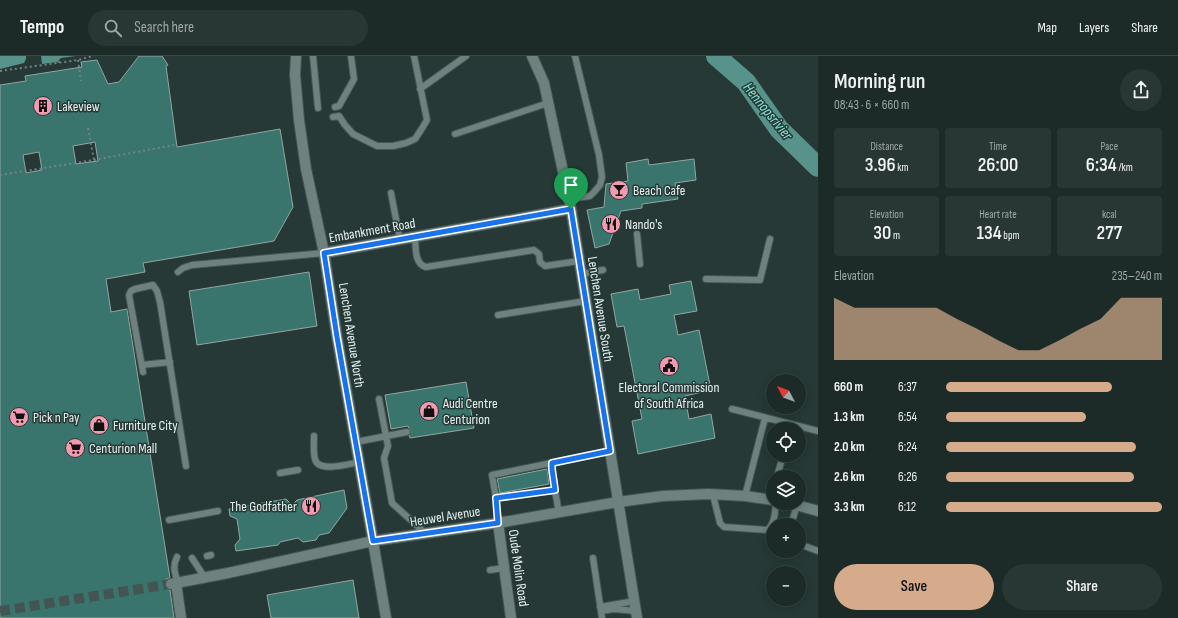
<!DOCTYPE html>
<html lang="en">
<head>
<meta charset="utf-8">
<style>
	body { margin:0; font-family:"Sofia Sans Condensed",sans-serif; background:#293734; color:#f1f3f6; height:100vh; display:flex; flex-direction:column; font-size:15px; white-space:nowrap }
	* { box-sizing:border-box; margin:0 }
	p { font-size:13px; color:#a0a7a8 }
	.icon { flex:none; width:22px; height:22px; fill:none; stroke:currentColor; stroke-width:2; stroke-linecap:round; stroke-linejoin:round }
	.map { position:relative; flex:1; overflow:hidden }
	.panel { display:flex; flex-direction:column; background:#1c2b28; width:360px }
	.panel>* { flex:none }
	.needle { width:26px; rotate:311deg }
	.buttons { position:absolute; left:766px; top:318px; display:grid; gap:8px }
	.buttons a { display:grid; place-items:center; width:40px; height:40px; border-radius:50%; background:#1c2b28; box-shadow:0 2px 10px #0003,0 0 0 1px #3a4745; font-size:20px }
	.pin { position:absolute; display:grid; place-items:center; width:34px; height:34px; color:#fff; margin:-41px -17px; border-radius:50% 50% 50% 0; rotate:-45deg; box-shadow:0 0 4px #0007 }
	.pin .icon { rotate:45deg }
	.round { display:grid; place-items:center; flex:none; width:42px; height:42px; border-radius:21px; background:#293734 }
	.headline { display:flex; align-items:center; justify-content:space-between; height:68px; padding:0 16px }
	h1 { font-size:22px; font-weight:600; line-height:30px }
	.metrics { display:grid; grid-template-columns:repeat(3,1fr); gap:6px; height:68px; padding:4px 16px }
	.metrics div { display:grid; align-content:center; border-radius:4px; background:#293734; text-align:center }
	.metrics b { font-size:20px; font-weight:600 }
	.metrics small { font-size:11px; font-weight:400 }
	.metrics p { font-size:11px }
	.chart { height:112px; padding:8px 16px }
	.chart p { display:flex; justify-content:space-between }
	.chart svg { width:100%; height:72px; margin-top:4px; fill:#d6ab8b; opacity:.7 }
	.primary-button { display:flex; gap:8px; margin-top:auto; padding:8px 16px }
	.primary-button a { flex:1; height:46px; border-radius:24px; background:#d6ab8b; color:#111; font-size:16px; font-weight:600; line-height:46px; text-align:center }
	.primary-button a+a { background:#293734; color:#f1f3f6 }
	ul { padding:0 16px; list-style:none; font-size:13px }
	li { display:grid; grid-template-columns:64px 48px 1fr; align-items:center; height:30px }
	li i { height:10px; border-radius:5px; background:#d6ab8b }
	header { display:flex; align-items:center; gap:24px; box-sizing:border-box; height:56px; padding:0 20px; background:#1c2b28; border-bottom:1px solid #3a4745 }
	header strong { font-size:19px }
	nav { display:flex; gap:22px; margin-inline-start:auto; font-size:14px }
	.search { width:280px; height:36px; background:#293734; display:flex; align-items:center; gap:10px; box-sizing:border-box; padding:0 14px; border-radius:22px; color:#a0a7a8; font-size:15px }
	main { display:flex; flex:1; min-height:0 }
	.map>svg:first-child { display:block }
</style>
</head>
<body>
<header>
<strong>Tempo</strong>
<div class="search"><svg class="icon" aria-label="search" viewBox="0 0 24 24"><circle cx="10" cy="10" r="6"/><path d="M15 15l6 6"/></svg>Search here</div>
<nav><a>Map</a><a>Layers</a><a>Share</a></nav>
</header>
<main>
<div class="map">
<svg width="818" height="562" viewBox="0 0 818 562">
	<rect width="100%" height="100%" fill="#263936"/>
	<path fill="#57938a" d="M0 0H26V3L24 7 0 13Z
		M41 0H76L61 2 57 6 42 8Z"/>
	<g fill="none" stroke-linecap="round" stroke-linejoin="round">
		<path stroke="#57938a" stroke-width="20" d="M716 0 746 26 779 73 818 111"/>
	</g>
	<path fill="#39756d" stroke="#91a6a2" fill-rule="evenodd" d="M139 0H162L168 9 166 10 177 91 280 73 293 151 274 185 143 207 145 216 106 223 111 256 127 253 170 522 166 523 165 529 166 533 170 534 174 562H0V29L26 25 25 20 82 11 81 6 97 4 108 28 119 26ZM95 86 98 105 76 108 73 90ZM39 96 42 114 26 117 23 99Z
		M648 103 649 109 694 103 696 124 675 127 678 143 642 148V152L621 155 609 188 595 192 587 154 604 151 606 128 628 125 626 107Z
		M309 216 317 270 197 289 189 235Z
		M691 225 697 255 674 259 678 279 699 274 711 334 685 340 689 363 711 358 715 382 638 398 632 365 642 363 624 270 617 271 611 238 638 233 640 244 671 238 669 229Z
		M466 326 474 372 410 382 409 380 411 376 408 370 391 373 385 339Z
		M547 413 549 428 500 437 497 423Z
		M344 434 347 452 329 477 319 479 316 484 303 486 298 482 280 486 278 489 236 495 235 489 240 483 237 463 230 460 229 453 286 443 292 449 297 444Z
		M353 524 359 562H271L267 539Z"/>
	<g fill="none" stroke-linecap="round" stroke-linejoin="round">
		<path stroke="#435552" stroke-width="10" stroke-dasharray="10 5" stroke-linecap="butt" d="M0 555 171 528"/>
		<defs>
			<path id="service" d="M313 0 318 52
				M420 33 466 0
				M335 51 339 50 354 23 351 0
				M333 61 339 60 345 69 353 78 377 90H393L406 87 415 83 421 74 427 64 414 0
				M455 78 548 47
				M391 137 400 184
				M569 143 590 140 594 136 600 129 602 121 599 99 575 0
				M637 178 640 208
				M415 181C416 191 414 208 426 211L534 194 539 198 540 206 545 210 579 205
				M178 216 183 212 192 209 324 197
				M581 218 603 214
				M706 223 760 224 770 183
				M498 259 586 245
				M142 309 170 306
				M143 316 129 239 131 235 135 233 153 229 157 235 160 246 186 410
				M379 343 388 390 384 402 392 447 425 477
				M732 353 818 375
				M314 380C314 387 313 396 315 403 318 417 349 408 360 406
				M356 386 407 376
				M552 407 551 413 559 457
				M280 417 298 414
				M777 421 783 399
				M713 439 720 467 724 471 767 474C775 468 775 456 776 447
				M745 440 765 362
				M496 442 555 434
				M770 444 773 434
				M169 464 218 455
				M498 467 496 442 492 419 610 395
				M791 469 797 449
				M799 488 818 495
				M207 500 211 499
				M177 501C172 511 175 517 178 527
				M192 502 205 522
				M593 502 602 562
				M490 514 504 512
				M600 551 635 545
				M601 555 614 553 636 555"/>
			<path id="minor" d="M324 197 571 153
				M789 447 818 455
				M498 467 511 562
				M176 527 181 562
				M171 528 228 517 373 485 498 467 618 446 663 440 709 438 745 440 773 444"/>
			<path id="secondary" d="M296 0 295 19 299 64 306 113 324 197 337 281 373 485 386 562
				M532 0 544 27 571 153 637 562"/>
		</defs>
		<use href="#service" stroke="#465654" stroke-width="8"/>
		<use href="#minor" stroke="#465654" stroke-width="12"/>
		<use href="#secondary" stroke="#465654" stroke-width="12"/>
		<path stroke="#758482" stroke-width="2" stroke-dasharray="2 3" stroke-linecap="butt" d="M57 0 59 7
			M78 4 81 25
			M0 15 78 4 93 0
			M88 72 94 104
			M0 119 94 104 174 89"/>
		<use href="#service" stroke="#6d817e" stroke-width="6"/>
		<use href="#minor" stroke="#6d817e" stroke-width="10"/>
		<use href="#secondary" stroke="#6d817e" stroke-width="10"/>
	</g>
	<g fill="none" stroke-linecap="round" stroke-linejoin="round">
		<defs>
			<path id="route" d="M571 153 610 395 552 407V413L555 434 496 442 498 467 373 485 337 281 324 197Z"/>
		</defs>
		<use href="#route" stroke="#fff" stroke-width="8"/>
		<use href="#route" stroke="#1a73e8" stroke-width="5"/>
	</g>
	<defs>
		<symbol id="building-disc" viewBox="-11 -11 22 22"><circle r="9.5" fill="#f29ab0" stroke="#263936"/><path d="M-4-6H4V6H1V3H-1V6H-4ZM-2.5-4.3h1.7v1.8h-1.7ZM.8-4.3h1.7v1.8H.8ZM-2.5-1h1.7V.8h-1.7ZM.8-1h1.7V.8H.8Z" fill="#111"/></symbol>
		<symbol id="bar-disc" viewBox="-11 -11 22 22"><circle r="9.5" fill="#f29ab0" stroke="#263936"/><path d="M-6-5H6L.8 .8V4.5H3.5V6h-7V4.5H-.8V.8Z" fill="#111"/></symbol>
		<symbol id="restaurant-disc" viewBox="-11 -11 22 22"><circle r="9.5" fill="#f29ab0" stroke="#263936"/><path d="M-5-6h1v4h1v-4h1v4h1v-4h1v5L-1.5 .5V6h-2V.5L-5-1ZM5-6V6H3V1.5H1.5Q1.5-4 5-6Z" fill="#111"/></symbol>
		<symbol id="civic-disc" viewBox="-11 -11 22 22"><circle r="9.5" fill="#f29ab0" stroke="#263936"/><path d="M-.6-6.5H3V-4.5H.6V-3L4-1V1h2V6H-6V1h2V-1L-.6-3ZM-1.2 2.5V6h2.4V2.5Z" fill="#111"/></symbol>
		<symbol id="shop-disc" viewBox="-11 -11 22 22"><circle r="9.5" fill="#f29ab0" stroke="#263936"/><path d="M-5-2.5h2.3a2.7 3.5 0 0 1 5.4 0H5L5.5 6h-11ZM-1.5-2.5h3a1.5 2.3 0 0 0-3 0Z" fill="#111"/></symbol>
		<symbol id="supermarket-disc" viewBox="-11 -11 22 22"><circle r="9.5" fill="#f29ab0" stroke="#263936"/><path d="M-6-5.5h2.5l.6 2H6L4.5 2H-2.5L-4.4-4H-6ZM-1.5 3.2a1.3 1.3 0 1 0 .1 0ZM3 3.2a1.3 1.3 0 1 0 .1 0Z" fill="#111"/></symbol>
	</defs>
	<g fill-rule="evenodd">
		<use href="#building-disc" x="32" y="39" width="22" height="22"/>
		<use href="#bar-disc" x="608" y="123" width="22" height="22"/>
		<use href="#restaurant-disc" x="600" y="157" width="22" height="22"/>
		<use href="#civic-disc" x="658" y="299" width="22" height="22"/>
		<use href="#shop-disc" x="418" y="344" width="22" height="22"/>
		<use href="#supermarket-disc" x="8" y="350" width="22" height="22"/>
		<use href="#shop-disc" x="88" y="358" width="22" height="22"/>
		<use href="#supermarket-disc" x="64" y="381" width="22" height="22"/>
		<use href="#restaurant-disc" x="300" y="439" width="22" height="22"/>
	</g>
	<g text-anchor="middle" stroke-width="3" stroke-linejoin="round" paint-order="stroke">
		<g font-size="14" fill="#e6f1ef" stroke="#263936" text-anchor="start">
			<text x="57" y="55">Lakeview</text>
			<text x="633" y="139">Beach Cafe</text>
			<text x="625" y="173">Nando's</text>
			<text x="669" y="336" text-anchor="middle">Electoral Commission<tspan x="669" dy="16">of South Africa</tspan></text>
			<text x="443" y="352">Audi Centre<tspan x="443" dy="16">Centurion</tspan></text>
			<text x="33" y="366">Pick n Pay</text>
			<text x="113" y="374">Furniture City</text>
			<text x="89" y="397">Centurion Mall</text>
			<text x="297" y="455" text-anchor="end">The Godfather</text>
		</g>
		<g font-size="14" fill="#e6f1ef" stroke="#263936">
			<text transform="translate(372 174) rotate(-10)" y="5">Embankment Road</text>
			<text transform="translate(601 253) rotate(81)" y="5">Lenchen Avenue South</text>
			<text transform="translate(352 279) rotate(81)" y="5">Lenchen Avenue North</text>
			<text transform="translate(445 460) rotate(-9)" y="5">Heuwel Avenue</text>
			<text transform="translate(519 512) rotate(82)" y="5">Oude Molin Road</text>
		</g>
		<g font-size="15" font-style="italic" fill="#87e8da" stroke="#263936">
			<text transform="translate(768 55) rotate(51)" y="5">Hennopsrivier</text>
		</g>
	</g>
</svg>
<div class="buttons">
<a><svg class="needle" viewBox="-14 -14 28 28"><path d="M0-13l5 13h-10z" fill="#e53935"/><path d="M0 13l5-13h-10z" fill="#a0a7a8"/></svg></a>
<a><svg class="icon" aria-label="locate" viewBox="0 0 24 24"><circle cx="12" cy="12" r="6"/><path d="M12 2v4M12 18v4M2 12h4M18 12h4"/></svg></a>
<a><svg class="icon" aria-label="layers" viewBox="0 0 24 24"><path d="M12 4l9 5-9 5-9-5zM3 14l9 5 9-5"/></svg></a>
<a>+</a>
<a>−</a>
</div>
<div class="pin" style="left:571px;top:153px;background:#1e9e55"><svg class="icon" aria-label="arrive" viewBox="0 0 24 24"><path d="M6 21V4h12l-3 4 3 4H6"/></svg></div>
</div>
<section class="panel">
<div class="headline"><div><h1>Morning run</h1><p>08:43 · 6 × 660 m</p></div><a class="round"><svg class="icon" aria-label="share" viewBox="0 0 24 24"><path d="M12 15V3M7 8l5-5 5 5M5 13v7h14v-7"/></svg></a></div>
<div class="metrics">
<div><p>Distance</p><b>3.96<small> km</small></b></div>
<div><p>Time</p><b>26:00</b></div>
<div><p>Pace</p><b>6:34<small> /km</small></b></div>
</div>
<div class="metrics">
<div><p>Elevation</p><b>30<small> m</small></b></div>
<div><p>Heart rate</p><b>134<small> bpm</small></b></div>
<div><p>kcal</p><b>277</b></div>
</div>
<div class="chart"><p><span>Elevation</span>235–240 m</p>
<svg viewBox="0 0 160 44" preserveAspectRatio="none"><path d="M0 44V6L10 12L20 12L30 12L40 12L50 12L60 19L70 25L80 32L90 38L100 38L110 32L120 25L130 19L140 6L150 6L160 6V44z"/></svg>
</div>
<ul>
<li><b>660 m</b>6:37<i style="width:77%"></i></li>
<li><b>1.3 km</b>6:54<i style="width:65%"></i></li>
<li><b>2.0 km</b>6:24<i style="width:88%"></i></li>
<li><b>2.6 km</b>6:26<i style="width:87%"></i></li>
<li><b>3.3 km</b>6:12<i style="width:100%"></i></li>
</ul>
<div class="primary-button"><a>Save</a><a>Share</a></div>
</section>
</main>
</body>
</html>
